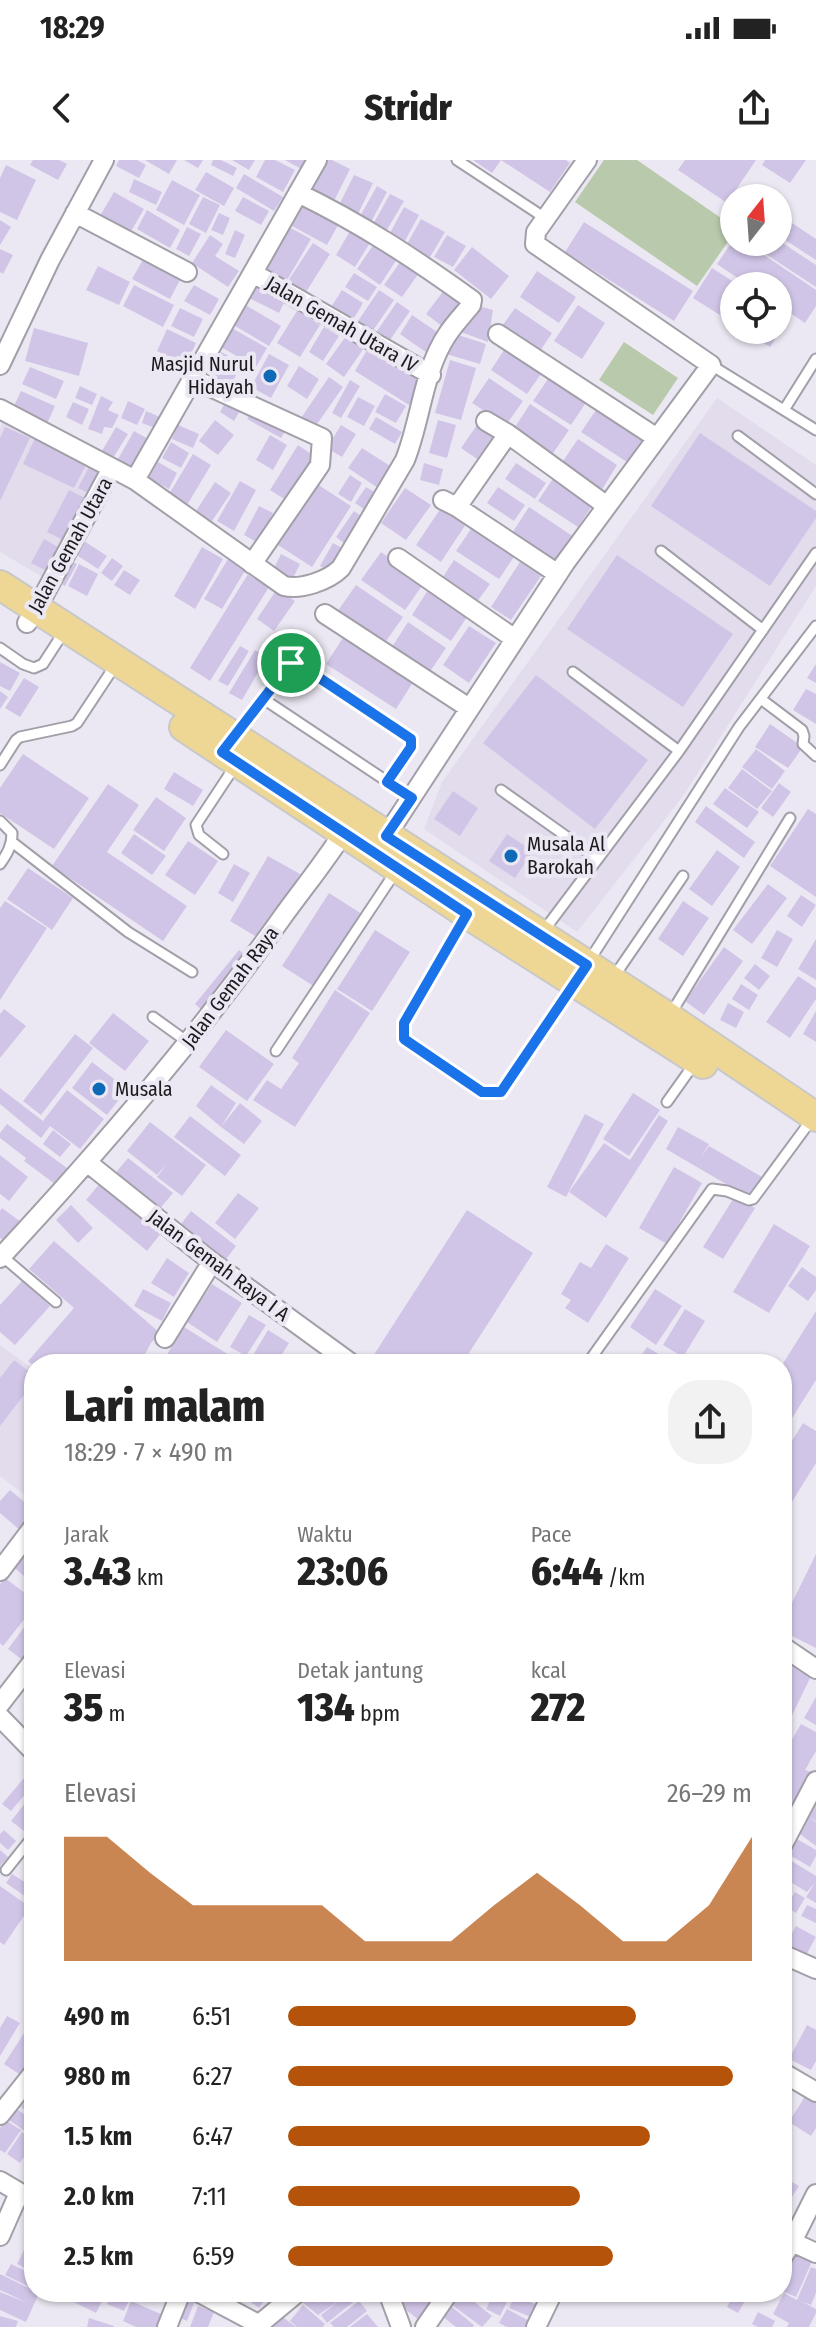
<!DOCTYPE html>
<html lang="id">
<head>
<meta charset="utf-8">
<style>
	body { margin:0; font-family:"Fira Sans Condensed",sans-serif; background:#f2f2f2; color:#222; height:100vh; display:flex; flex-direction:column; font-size:30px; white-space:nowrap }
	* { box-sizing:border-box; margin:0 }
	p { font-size:26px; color:#767676 }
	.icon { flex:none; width:44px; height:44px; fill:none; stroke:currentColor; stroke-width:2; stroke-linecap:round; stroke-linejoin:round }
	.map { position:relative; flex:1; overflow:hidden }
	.panel { position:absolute; left:24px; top:1194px; width:768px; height:948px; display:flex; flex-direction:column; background:#fff; border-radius:32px; box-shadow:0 2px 6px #0004 }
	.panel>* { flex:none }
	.needle { width:52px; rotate:17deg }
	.fabs { position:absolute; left:720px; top:24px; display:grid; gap:16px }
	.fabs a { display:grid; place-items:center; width:72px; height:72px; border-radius:50%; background:#fff; box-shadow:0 2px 6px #0004; font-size:40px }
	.pin { position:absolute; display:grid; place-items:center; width:68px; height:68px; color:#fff; margin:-34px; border:4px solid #fff; border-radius:50%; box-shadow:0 2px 8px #0007 }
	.round { display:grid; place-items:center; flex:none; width:84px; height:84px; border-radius:32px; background:#f2f2f2 }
	.overview { display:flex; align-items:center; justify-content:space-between; height:136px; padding:0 40px }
	h1 { font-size:44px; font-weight:800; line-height:60px }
	.stats { display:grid; grid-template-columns:repeat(3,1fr); gap:12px; height:136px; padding:8px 40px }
	.stats div { display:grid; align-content:center }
	.stats b { font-size:40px; font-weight:800 }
	.stats small { font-size:22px; font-weight:400 }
	.stats p { font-size:22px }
	.chart { height:224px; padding:16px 40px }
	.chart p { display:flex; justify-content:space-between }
	.chart svg { width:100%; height:144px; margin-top:8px; fill:#b45309; opacity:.7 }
	ul { padding:0 40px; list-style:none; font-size:26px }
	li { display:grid; grid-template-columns:128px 96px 1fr; align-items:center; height:60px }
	li i { height:20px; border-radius:10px; background:#b45309 }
	.status { display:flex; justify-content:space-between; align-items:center; height:56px; padding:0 40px; background:#fff; direction:ltr }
	.status svg { height:22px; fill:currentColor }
	header { display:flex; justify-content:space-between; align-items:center; height:104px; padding:0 40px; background:#fff; font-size:36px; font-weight:800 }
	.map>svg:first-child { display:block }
</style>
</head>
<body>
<div class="status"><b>18:29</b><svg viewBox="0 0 49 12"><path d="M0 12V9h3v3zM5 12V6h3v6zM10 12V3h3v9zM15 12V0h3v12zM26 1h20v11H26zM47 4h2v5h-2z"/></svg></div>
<header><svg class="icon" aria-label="back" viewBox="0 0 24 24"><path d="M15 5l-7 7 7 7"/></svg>Stridr<svg class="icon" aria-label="share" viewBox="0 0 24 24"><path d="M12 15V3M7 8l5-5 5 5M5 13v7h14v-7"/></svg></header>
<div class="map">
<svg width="816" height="2167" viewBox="0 0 816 2167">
	<rect width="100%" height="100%" fill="#ece8f3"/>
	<path fill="#e2dced" d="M717 238 816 305V426L684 635 577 772 424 669 442 622Z
		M4 259 109 310 48 420 0 392V268Z
		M0 1185 34 1210V1342L0 1316Z"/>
	<path fill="#b9caac" d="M604 0H637L734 67V73L697 126 575 42Z
		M624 182 678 218 653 255 599 220Z"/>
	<path fill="#d1c5e7" d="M33 0H59L67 4 58 20 30 5Z
		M119 0H137L146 5 139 18 116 6Z
		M145 0H177L169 14Z
		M184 0H203L198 8Z
		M213 0H221L237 8 233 16 211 5Z
		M232 0H255L249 10Z
		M265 0H275L295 10 283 32 256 17Z
		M285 0H309L303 10Z
		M326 0H332L350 9 334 41 311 30Z
		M473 0H566L570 3 550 32 501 0 492 13Z
		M685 0H756L727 43 678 10Z
		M765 0H806L790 23 762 5Z
		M6 5 36 20 17 60 0 52V18Z
		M206 12 234 28 224 46 195 30Z
		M244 14 283 37 274 51 236 28Z
		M354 15 373 23 357 56 338 47Z
		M134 19 162 32 156 45 129 32Z
		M172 20 200 35 184 65 156 50Z
		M377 26 387 32 370 64 359 58Z
		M114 32 144 49 130 73 100 56Z
		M390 34 404 41 385 73 372 66Z
		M203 37 220 45 206 73 189 64Z
		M243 37 269 51 261 65 235 51Z
		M306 40 341 60 327 85 292 66Z
		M404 47 419 55 405 81 390 73Z
		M147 50 180 70 170 88 137 69Z
		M219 53 230 58 223 75 211 70Z
		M421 59 445 72 430 97 407 84Z
		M0 60 11 67 0 85Z
		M789 61 816 79V100L779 76Z
		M584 62 693 131 674 161 565 92Z
		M287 66 311 79 286 122 262 108Z
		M353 66 373 78 355 107 336 95Z
		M187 67 201 74 189 96 176 89Z
		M235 70 245 75 235 98 225 94Z
		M210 75 223 84 215 96 239 111 228 127 192 103Z
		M447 75 466 86 453 107 434 97Z
		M734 79V82H745L816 130V146L805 163 778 145V126H749L717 104Z
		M778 80 816 105V127L752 85 754 82H778Z
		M376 81 399 96 380 125 357 109Z
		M313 83 330 94 306 132 288 121Z
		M472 87 509 116 491 139 454 110Z
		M0 89 13 95 3 114 0 112Z
		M144 98 181 118 170 139 132 119Z
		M403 98 421 110 402 137 384 125Z
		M98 106 130 122 119 145 86 130Z
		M712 108 740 126H734V164L693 138Z
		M537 111 576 137 559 163 520 137Z
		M354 113 377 127 368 141 345 127Z
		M256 124 286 139 279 153 249 138Z
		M134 125 174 145 163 167 123 146Z
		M194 125 219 139 210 155 184 141Z
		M445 129 466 145 447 170 426 154Z
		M342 130 363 143 353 160 331 147Z
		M379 130 394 140 372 172 358 161Z
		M397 142 410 151 390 180 377 171Z
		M242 143 281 166 269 186 230 163Z
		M578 145 605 163 582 199 554 181Z
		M479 146 493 150 488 182 458 171Z
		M180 148 203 159 194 177 171 166Z
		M515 148 552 173 538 194 500 169Z
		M297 151 320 165 300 197 277 183Z
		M778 151 789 158 770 187 743 170H778Z
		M412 155 440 174 427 193 400 174Z
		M230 167 267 188 256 207 219 186Z
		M324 167 339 176 323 201 309 192Z
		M34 168 88 183 79 216 25 201Z
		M167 169 196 183 186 205 157 191Z
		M452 173 486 184 480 204 446 194Z
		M346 176 364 188 344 217 326 204Z
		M506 187 543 211 527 234 491 210Z
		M367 190 423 223 409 245 355 211Z
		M221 192 242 203 230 227 208 216Z
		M269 194 289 205 271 238 251 227Z
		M450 200 476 208 461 260 435 253Z
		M299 206 319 219 307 239 287 226Z
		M30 207 64 221 56 239 22 224Z
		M550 216 587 241 571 265 533 241Z
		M329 217 343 227 315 267 301 258Z
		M489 218 523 241 506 265 472 243Z
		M350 220 360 226 341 258 332 253Z
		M80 226 97 234 92 245 75 238Z
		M21 231 55 246 46 266 12 250Z
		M385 234 406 246 396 263 375 252Z
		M101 236 113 242 108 250 119 255 112 268 104 267 102 274 88 269Z
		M358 237 375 246 364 266 347 257Z
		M228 238 243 246 234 261 220 252Z
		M128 241 145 249 137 265 121 258Z
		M73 242 89 249 82 265 66 257Z
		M530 244 569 270 549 299 511 273Z
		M255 247 288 266 281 278 247 259Z
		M596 250 642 280 627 302 581 272Z
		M146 251 160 257 155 268 142 263Z
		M376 257 402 272 395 284 369 269Z
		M215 260 234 275 218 295 199 281Z
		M438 260 456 265 447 298 429 293Z
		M178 265 199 274 193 288 172 279Z
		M341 265 356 274 342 297 327 288Z
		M477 265 496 277 480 301 461 288Z
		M5 267 30 278 0 341V278Z
		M116 267 128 274 113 298 102 291Z
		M134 271 152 281 136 309 118 299Z
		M700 273 816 351V358L770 426 651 346Z
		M270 275 287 285 273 310 256 300Z
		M35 278 87 303 74 328 23 304Z
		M578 279 617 305 601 331 561 304Z
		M171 282 189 293 181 308 162 298Z
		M298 285 317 298 289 342 270 330Z
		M362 288 395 309 381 330 348 308Z
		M193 294 211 305 187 345 169 334Z
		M158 302 177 313 169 329 149 318Z
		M424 303 443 309 439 325 420 320Z
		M516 303 546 323 535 339 505 319Z
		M90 305 105 313 94 336 78 328Z
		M350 315 362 323 351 342 338 334Z
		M554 317 594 343 578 367 538 341Z
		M240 321 256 330 234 371 217 361Z
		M215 322 231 333 210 364 194 354Z
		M317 324 351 346 312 407 278 385Z
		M366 327 378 334 367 351 355 343Z
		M498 327 525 345 514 361 487 343Z
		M405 328 431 345 406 380 381 363Z
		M69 330 91 341 69 383 47 372Z
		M259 346 273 353 258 383 244 375Z
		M529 347 574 377 557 402 512 373Z
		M441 348 466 364 441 402 416 385Z
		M354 351 366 359 348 386 336 377Z
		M473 366 516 394 499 419 456 391Z
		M44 379 63 390 51 413 31 403Z
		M84 381 107 396 98 409 75 394Z
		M333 383 344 389 332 413 320 406Z
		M202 387 223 399 195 449 174 436Z
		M381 392 424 423 405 450 361 420Z
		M281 394 300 404 292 420 273 410Z
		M617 395 733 474 683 547 567 469Z
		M67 398 77 404 65 426 55 421Z
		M112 398 123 406 112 421 101 413Z
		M228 399 246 409 222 449 204 439Z
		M454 400 490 424 476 443 441 420Z
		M520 402 541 416 511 460 491 447Z
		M79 404 98 414 87 436 68 426Z
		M124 410 140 420 130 435 114 425Z
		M248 414 269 427 210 521 190 508Z
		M356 425 403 457 384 484 337 452Z
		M277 429 295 441 274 471 257 459Z
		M428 430 467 457 451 481 412 455Z
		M408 462 446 488 429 513 392 487Z
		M469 466 496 483 469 523 443 505Z
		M346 473 415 519 396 549 326 504Z
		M240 486 249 491 228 526 218 521Z
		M255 490 267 497 242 540 229 533Z
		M0 502 20 513 10 531 0 526Z
		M816 504V523L807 518Z
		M536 515 648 600 595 669 483 583Z
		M24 518 39 527 20 557 5 548Z
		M806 529 816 534V564L793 550Z
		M0 531 8 537 0 549Z
		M770 564 803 587 788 608 755 587Z
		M756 589 785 611 772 629 742 607Z
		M23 594 89 638 54 689 0 653V628Z
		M742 609 772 631 757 649 728 628Z
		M174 612 203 630 193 646 164 629Z
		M779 623 791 632 773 657 761 648Z
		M108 624 139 645 107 692 187 746 163 781 52 706Z
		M725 628 759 652 747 668 713 644Z
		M453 631 478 648 460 676 434 659Z
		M156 637 186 658 164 691 133 670Z
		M706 646 755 682 744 698 695 662Z
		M808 649 816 654V737L770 706Z
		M134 674 166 696 152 715 121 693Z
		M507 674 533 691 515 718 489 701Z
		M188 681 218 701 195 735 165 715Z
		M717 690 740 707 712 746 689 729Z
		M268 696 300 714 262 780 230 761Z
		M234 704 250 713 233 742 218 733Z
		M28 708 73 738 52 770 7 739Z
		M768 724 787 738 752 784 733 770Z
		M329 733 362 754 315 827 282 806Z
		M801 735 816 745 802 767 787 756Z
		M5 741 47 768 0 840V748Z
		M683 741 709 758 683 796 658 779Z
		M375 770 410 792 372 851 337 829Z
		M777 770 793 779 777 807 761 798Z
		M816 779V820L798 809Z
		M724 787 743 801 704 855 685 841Z
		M239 790 247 796 203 851 195 844Z
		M755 804 770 816 759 830 744 818Z
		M798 816 816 828V839L790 878 766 862Z
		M741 824 758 835 749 850 732 839Z
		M335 830 370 853 295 967 253 940 267 920 281 929 299 903 292 898Z
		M728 843 744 852 736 868 720 860Z
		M4 849 26 866 0 898V854Z
		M816 851V882L803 874Z
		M113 853 149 881 125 911 89 883Z
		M226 870 274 904 247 941 199 907Z
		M75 874 93 888 41 955 23 941Z
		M92 902 127 929 107 955 72 928Z
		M211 925 236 943 221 967 240 943 262 961 244 984 221 967 196 946Z
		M0 928 43 961 67 930 104 959 80 989 50 966 41 978 0 944Z
		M633 933 660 950 629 996 603 979Z
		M585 954 604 964 566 1037 547 1027Z
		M659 955 668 961 606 1058 569 1032 604 983 630 1000Z
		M190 956 241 995 225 1016 174 977Z
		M150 962 206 1005 182 1036 157 1017 167 1004 157 1015 127 991Z
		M7 964 71 1011 59 1027 24 1001 26 998 0 978V973Z
		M678 967 709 984 701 997 709 986 762 1017 750 1038 666 989Z
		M53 970 71 984 60 997 43 984Z
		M0 995 28 1017 9 1041 0 1034Z
		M128 998 173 1033 157 1052 112 1017Z
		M674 1007 702 1023 667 1084 639 1068Z
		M101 1022 162 1072 147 1091 86 1040Z
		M238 1033 259 1048 235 1079 215 1063Z
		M735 1036 755 1048 723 1099 703 1087Z
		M71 1045 93 1068 78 1083 56 1060Z
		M2 1048 21 1062 6 1082 0 1078V1051Z
		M467 1050 533 1093 462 1204H368Z
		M191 1051 236 1086 223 1103 178 1068Z
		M774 1064 810 1086 769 1153 733 1132Z
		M54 1081 160 1173 151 1183 143 1198 154 1204 34 1206 28 1201 74 1148 29 1109Z
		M606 1084 629 1098 588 1163 565 1148 571 1140 561 1134 580 1102 591 1108Z
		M167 1098 189 1113 174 1137 151 1123Z
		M802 1107 816 1117V1130L808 1141 788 1126Z
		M22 1121 50 1146 15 1185 0 1172V1145Z
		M212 1124 242 1143 217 1182 187 1162Z
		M143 1129 171 1143 162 1161 134 1146Z
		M655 1129 682 1146 656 1185 630 1167Z
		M685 1149 705 1161 683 1197 663 1185Z
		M816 1151V1220L782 1274V1205Z
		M249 1155 266 1165 246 1196 230 1187Z
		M184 1167 237 1200 235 1204H161Z
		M268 1170 289 1183 276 1204H251L249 1202Z
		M647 1187 675 1204H636Z
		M14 1200 34 1215V1222L0 1266V1218Z
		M803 1263 816 1271V1303L787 1350 782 1347V1297Z
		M10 1330 34 1350V1356L21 1371 0 1353V1341Z
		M26 1390 34 1396V1424L12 1406Z
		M816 1394V1488L782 1471V1463Z
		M5 1418 34 1440V1447L3 1486 0 1483V1424Z
		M34 1454V1497L29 1505 8 1489Z
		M782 1497 813 1512 782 1576Z
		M34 1506V1540L17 1524Z
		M816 1537V1565L804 1558Z
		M801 1564 816 1572V1591L805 1610 811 1612 782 1666V1597Z
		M24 1618 33 1625 11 1651 2 1644Z
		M30 1637 34 1640V1667L28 1674 11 1661Z
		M816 1643V1661L809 1657 816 1662V1686L797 1672Z
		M4 1670 16 1681 8 1690 0 1683V1674Z
		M797 1679 816 1690V1696L810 1707 788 1694Z
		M0 1690 8 1697 0 1706Z
		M790 1700 816 1716V1743L806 1737 815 1723 807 1732 782 1717Z
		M12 1714 34 1728 32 1741 6 1723Z
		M0 1726 30 1747 4 1785 0 1782Z
		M795 1732 805 1738 796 1753 786 1747Z
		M807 1745 816 1749V1763L801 1756Z
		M796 1766 816 1777 804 1799 784 1788Z
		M7 1856 20 1863 0 1896V1868Z
		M34 1858V1898L22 1916 4 1904Z
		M807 1865 816 1870V1901L811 1910 789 1899Z
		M807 1933 816 1938V1968L811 1976 789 1962Z
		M29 1935 34 1939V1956L21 1947Z
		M14 1947 32 1960 25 1971 6 1958Z
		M5 1960 21 1970 5 1993 0 1990V1968Z
		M22 1972 34 1982 20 2003 7 1994Z
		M34 1994V2011L26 2005Z
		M782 2016 799 2026 782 2052Z
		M26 2086 34 2091 33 2112 17 2104Z
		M796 2090 814 2097 796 2137 782 2131V2124Z
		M11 2104 34 2115V2129L5 2115Z
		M811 2107 816 2109V2133L811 2145 801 2141 816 2149V2153L809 2167H787L789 2163 773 2154 784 2133 797 2140Z
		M0 2114 39 2133 26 2162 0 2150V2132L28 2143 0 2130Z
		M54 2132H83L102 2141 96 2153Z
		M113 2132H133L124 2151 107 2144Z
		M225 2132H245L237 2143 224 2134Z
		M247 2132H267L269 2134 259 2148 244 2137Z
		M304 2132H310L322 2146 314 2135 317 2132H360L362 2135 327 2163 321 2155 340 2140 318 2155 296 2137Z
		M412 2132H435L439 2135 419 2160 401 2146Z
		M462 2132 492 2156 482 2167 452 2145Z
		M480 2132H512L500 2156 486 2149 492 2137Z
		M518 2132H542L538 2141Z
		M735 2132H750L738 2153 727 2147Z
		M185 2133 196 2138 187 2161 176 2156Z
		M515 2135 539 2146 533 2158 509 2148Z
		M131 2141 163 2155 158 2167H136L123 2161Z
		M359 2141 367 2151 347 2167H334L330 2163Z
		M447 2143 474 2165 473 2167H456L438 2153Z
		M303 2145 325 2164 323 2167H297L290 2161Z
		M198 2146 214 2152 208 2167H190Z
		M507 2149 533 2163 530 2167H507L499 2163Z
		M758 2152 775 2161 772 2167H758L752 2164Z
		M367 2154 378 2167H350Z
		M280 2155 296 2167H270Z
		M0 2156 18 2161 16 2167H0Z
		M89 2158 114 2166V2167H87Z"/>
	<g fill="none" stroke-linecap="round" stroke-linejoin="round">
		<defs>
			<path id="lane" d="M457 0 545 58
				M711 205 816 270
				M784 250 816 199
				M738 276 816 334
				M661 391 763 470
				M0 488 23 504 34 508 43 504 65 470
				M573 512 679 591
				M262 538 412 638
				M761 539 802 570 804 576 803 584 816 596
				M236 573 289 504 297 503 411 579V587L387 622
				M0 605 16 580 20 577 72 566 77 563 116 504
				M501 630 598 699
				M0 661 12 673C12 686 7 694 0 704
				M12 682 128 772 192 812
				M223 694 199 675 196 665 235 606
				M464 759 404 863V879L482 932H501L572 826
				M542 773 679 591 816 393
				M589 801 739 567 816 466
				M613 818 683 716
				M670 855 790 658
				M153 857 189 883
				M276 891 396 711
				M667 942 694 904
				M2 1096 56 1142
				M587 1204 712 1029 727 1031 749 1040 753 1039 812 959
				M6 1710 34 1675"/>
			<path id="street" d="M75 53 187 112
				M253 113 431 215
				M498 174 657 278
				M0 205 50 100 104 0
				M193 219 322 278 320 305 252 404
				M0 249 135 320 317 0
				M486 261 508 274 607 346
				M135 320 284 426C301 430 328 421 341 408L405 300C421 260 423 211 447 175 454 164 463 155 471 145L472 140C415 99 362 64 298 33
				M443 340 457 347 558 414
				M457 347 508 274
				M398 398 515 479
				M325 454 469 548
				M27 463 37 448 112 308
				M381 684 565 403 711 205 535 84 536 72 587 0
				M88 1003 212 1102 352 1204
				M0 1098C101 989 195 880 281 759 304 727 329 697 349 664
				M165 1178 212 1102
				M0 1411 34 1366
				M782 1486 816 1509
				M0 1544 34 1500
				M0 1557 34 1592
				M782 1686 816 1621
				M782 1794 816 1809
				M782 1912 816 1932
				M0 1955 34 1912
				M0 2021 34 2041
				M0 2076 19 2033
				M792 2082 816 2034
				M782 2098 792 2082 816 2093
				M198 2132 258 2164
				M388 2132 401 2167
				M167 2167 181 2132
				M256 2167 298 2132
				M425 2167 449 2132
				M536 2167 553 2132"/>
			<path id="primary" d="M0 425 668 857 816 957
				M184 567 467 754 703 904"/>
		</defs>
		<use href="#lane" stroke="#a29fa8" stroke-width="13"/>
		<use href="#street" stroke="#a29fa8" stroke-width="22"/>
		<use href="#primary" stroke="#c8c8c9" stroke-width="32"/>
		<use href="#lane" stroke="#fff" stroke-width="9"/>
		<use href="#street" stroke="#fff" stroke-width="18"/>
		<use href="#primary" stroke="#eed795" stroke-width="28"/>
	</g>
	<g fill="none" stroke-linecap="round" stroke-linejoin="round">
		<defs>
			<path id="route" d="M291 503H297L411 579V587L387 622 412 638 386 676 587 805 501 932H482L404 879V863L467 754 222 592Z"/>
		</defs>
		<use href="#route" stroke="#fff" stroke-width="16"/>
		<use href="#route" stroke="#1a73e8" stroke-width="10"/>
	</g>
	<g fill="#0e69b6" stroke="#ece8f3" stroke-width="3">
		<circle cx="270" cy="216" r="8"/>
		<circle cx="511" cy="696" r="8"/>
		<circle cx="99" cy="929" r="8"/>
	</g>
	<g text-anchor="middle" stroke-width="8" stroke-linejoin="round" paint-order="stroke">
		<g font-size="20" fill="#1b1a1d" stroke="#ece8f3">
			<text transform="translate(342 164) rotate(30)" y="7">Jalan Gemah Utara IV</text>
			<text transform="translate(70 385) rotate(-61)" y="7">Jalan Gemah Utara</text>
			<text transform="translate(230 827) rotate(-53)" y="7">Jalan Gemah Raya</text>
			<text transform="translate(219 1105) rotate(37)" y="7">Jalan Gemah Raya I A</text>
		</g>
		<g font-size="20" fill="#1b1a1d" stroke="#ece8f3" text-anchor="start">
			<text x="254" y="211" text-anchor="end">Masjid Nurul<tspan x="254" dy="23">Hidayah</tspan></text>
			<text x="527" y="691">Musala Al<tspan x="527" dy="23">Barokah</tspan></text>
			<text x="115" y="936">Musala</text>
		</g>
	</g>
</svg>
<div class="fabs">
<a><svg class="needle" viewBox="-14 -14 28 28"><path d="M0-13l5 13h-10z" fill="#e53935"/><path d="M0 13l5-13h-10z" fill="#767676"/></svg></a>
<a><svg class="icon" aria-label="locate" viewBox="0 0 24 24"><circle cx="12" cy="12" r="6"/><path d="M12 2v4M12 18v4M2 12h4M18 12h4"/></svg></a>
</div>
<div class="pin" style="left:291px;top:503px;background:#1e9e55"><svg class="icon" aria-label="arrive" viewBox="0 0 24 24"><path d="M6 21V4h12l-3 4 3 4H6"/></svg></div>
<section class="panel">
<div class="overview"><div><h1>Lari malam</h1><p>18:29 · 7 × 490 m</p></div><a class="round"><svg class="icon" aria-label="share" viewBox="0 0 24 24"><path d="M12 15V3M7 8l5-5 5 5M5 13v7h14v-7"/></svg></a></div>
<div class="stats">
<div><p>Jarak</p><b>3.43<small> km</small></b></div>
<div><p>Waktu</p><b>23:06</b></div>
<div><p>Pace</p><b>6:44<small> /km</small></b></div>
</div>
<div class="stats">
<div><p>Elevasi</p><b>35<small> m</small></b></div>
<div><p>Detak jantung</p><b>134<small> bpm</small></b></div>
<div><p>kcal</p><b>272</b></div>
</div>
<div class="chart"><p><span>Elevasi</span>26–29 m</p>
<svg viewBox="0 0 160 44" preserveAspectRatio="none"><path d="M0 44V6L10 6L20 17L30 27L40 27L50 27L60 27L70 38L80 38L90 38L100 27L110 17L120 27L130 38L140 38L150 27L160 6V44z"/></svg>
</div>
<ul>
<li><b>490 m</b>6:51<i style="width:75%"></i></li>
<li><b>980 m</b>6:27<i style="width:96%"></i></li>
<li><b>1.5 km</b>6:47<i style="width:78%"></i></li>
<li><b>2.0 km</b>7:11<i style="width:63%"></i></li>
<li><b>2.5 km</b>6:59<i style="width:70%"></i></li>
</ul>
</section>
</div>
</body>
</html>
